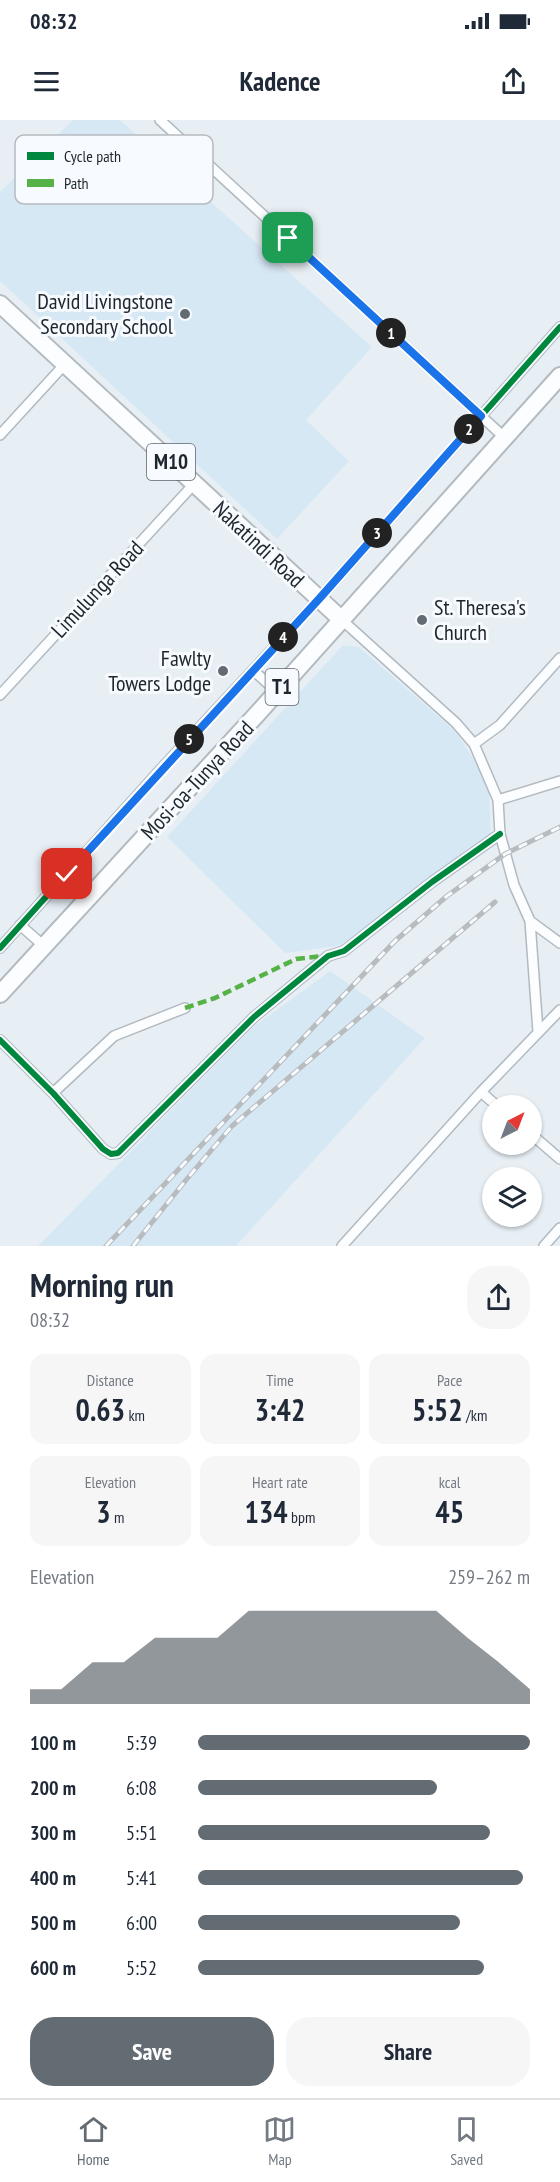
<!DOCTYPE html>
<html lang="en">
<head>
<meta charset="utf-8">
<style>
	body { margin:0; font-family:"PT Sans Narrow",sans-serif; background:#f6f6f7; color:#1f2937; height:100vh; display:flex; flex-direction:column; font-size:22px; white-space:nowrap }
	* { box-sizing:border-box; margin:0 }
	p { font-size:20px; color:#747a83 }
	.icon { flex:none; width:33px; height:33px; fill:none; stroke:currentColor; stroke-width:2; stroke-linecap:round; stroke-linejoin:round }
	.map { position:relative; height:1126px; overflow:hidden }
	.sheet { display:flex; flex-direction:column; background:#fff; flex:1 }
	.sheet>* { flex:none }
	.needle { width:39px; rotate:42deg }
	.tools { position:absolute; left:482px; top:975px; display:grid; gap:12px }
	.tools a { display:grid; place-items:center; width:60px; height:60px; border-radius:50%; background:#fff; box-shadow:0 2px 4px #0004; font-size:30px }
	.pin { position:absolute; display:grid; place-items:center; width:51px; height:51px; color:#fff; margin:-26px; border-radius:12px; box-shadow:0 3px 9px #0006 }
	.km { position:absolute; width:30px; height:30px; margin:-15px; border-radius:50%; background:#222; color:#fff; font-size:16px; line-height:30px; text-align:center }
	.round { display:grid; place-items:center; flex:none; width:63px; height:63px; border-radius:24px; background:#f6f6f7 }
	.head { display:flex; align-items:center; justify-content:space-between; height:102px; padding:0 30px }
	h1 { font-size:33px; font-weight:600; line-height:45px }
	.figures { display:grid; grid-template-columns:repeat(3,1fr); gap:9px; height:102px; padding:6px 30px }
	.figures div { display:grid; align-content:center; border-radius:15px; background:#f6f6f7; text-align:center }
	.figures b { font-size:30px; font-weight:600 }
	.figures small { font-size:16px; font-weight:400 }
	.figures p { font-size:16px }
	.chart { height:168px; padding:12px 30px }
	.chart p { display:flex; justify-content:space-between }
	.chart svg { width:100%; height:108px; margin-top:6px; fill:#646c73; opacity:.7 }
	.primary-button { display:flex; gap:12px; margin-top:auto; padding:12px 30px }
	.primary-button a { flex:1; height:69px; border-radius:24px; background:#646c73; color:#fff; font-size:24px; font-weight:600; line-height:69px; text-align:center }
	.primary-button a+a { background:#f6f6f7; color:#1f2937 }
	ul { padding:0 30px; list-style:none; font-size:20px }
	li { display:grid; grid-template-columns:96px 72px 1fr; align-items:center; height:45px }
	li i { height:15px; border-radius:8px; background:#646c73 }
	.status { display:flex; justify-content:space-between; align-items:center; height:42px; padding:0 30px; background:#fff; direction:ltr }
	.status svg { height:16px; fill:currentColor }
	header { display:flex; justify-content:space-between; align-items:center; height:78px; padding:0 30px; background:#fff; font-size:27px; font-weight:600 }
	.menu { display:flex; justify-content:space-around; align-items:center; height:84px; border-top:2px solid #e0e1e3; background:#fff; font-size:16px; color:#747a83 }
	.menu a { display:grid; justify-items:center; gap:3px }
	.menu .selected { color:#646c73 }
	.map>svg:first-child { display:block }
</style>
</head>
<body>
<div class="status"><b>08:32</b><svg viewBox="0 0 49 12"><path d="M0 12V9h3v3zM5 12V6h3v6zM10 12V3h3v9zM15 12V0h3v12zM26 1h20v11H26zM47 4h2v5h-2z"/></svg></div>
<header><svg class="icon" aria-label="menu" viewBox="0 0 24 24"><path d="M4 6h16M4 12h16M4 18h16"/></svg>Kadence<svg class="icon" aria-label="share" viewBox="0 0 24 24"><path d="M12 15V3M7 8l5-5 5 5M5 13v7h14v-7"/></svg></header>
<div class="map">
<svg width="560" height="1126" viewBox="0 0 560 1126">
	<rect width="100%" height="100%" fill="#e7eff5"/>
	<path fill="#d7e8f5" d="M73 0H120L372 227 306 300 349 341 277 419 0 161V72Z
		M343 525 359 527 455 611 477 644 489 672 491 714 344 825 285 833 167 717Z
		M330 851 425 918 236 1126H38L252 908Z"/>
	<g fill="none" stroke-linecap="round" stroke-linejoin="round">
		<defs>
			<path id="street" d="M160 0 505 318
				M0 315 65 244
				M342 500 456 603 474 624 498 680 500 714 514 765 530 801 560 823
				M253 550 277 572
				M0 575 194 364
				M474 624 500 605 560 538
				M498 680 560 661
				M67 754 91 775
				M530 801 538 912
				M20 805 44 826
				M0 828 160 650 319 479 560 207
				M0 920 53 973 103 1029 111 1034 118 1033 254 897 328 836 344 831 432 762 500 714
				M481 972 497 986
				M53 973 114 916 185 888
				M531 1014 560 1039
				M342 1126 481 972 560 890
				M544 1126 560 1108"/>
			<path id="highway" d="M0 184 342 500
				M0 874 258 593 560 256"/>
		</defs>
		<use href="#street" stroke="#b2bac0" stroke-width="12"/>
		<use href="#highway" stroke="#b2bac0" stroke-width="20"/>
		<use href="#street" stroke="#fbfdfe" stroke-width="9"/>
		<use href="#highway" stroke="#fbfdfe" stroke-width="16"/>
		<defs>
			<path id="rail" d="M106 1126 395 821 447 776 505 734 560 707
				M133 1126 186 1060 232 1006 495 782"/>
		</defs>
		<use href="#rail" stroke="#b9bcbe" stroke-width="5"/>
		<use href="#rail" stroke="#f7fbff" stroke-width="3" stroke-dasharray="9" stroke-linecap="butt"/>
		<path stroke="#55b246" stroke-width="4.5" stroke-dasharray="9 4.5" stroke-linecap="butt" d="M185 888 215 878 296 839 324 836"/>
		<defs>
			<path id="cycleway" d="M0 828 160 650 319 479 560 207
				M0 920 53 973 103 1029 111 1034 118 1033 254 897 328 836 344 831 432 762 500 714"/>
		</defs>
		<use href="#cycleway" stroke="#f7fbff" stroke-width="10"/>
		<use href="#cycleway" stroke="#00873e" stroke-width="6"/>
	</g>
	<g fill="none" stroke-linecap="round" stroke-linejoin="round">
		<defs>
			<path id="route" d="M67 754 319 479 481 296 288 118"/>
		</defs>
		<use href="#route" stroke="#fff" stroke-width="12"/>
		<use href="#route" stroke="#1a73e8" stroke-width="8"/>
	</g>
	<g fill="#646c73" stroke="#f7fbff" stroke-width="2">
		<circle cx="185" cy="194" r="6"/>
		<circle cx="422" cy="500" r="6"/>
		<circle cx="223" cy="551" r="6"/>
	</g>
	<g text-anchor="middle" stroke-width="6" stroke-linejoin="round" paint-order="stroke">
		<g fill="#f7fbff" stroke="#5e666c" stroke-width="1.5">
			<rect x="147" y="324" width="48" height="36" rx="4.5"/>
			<rect x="265.5" y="549" width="33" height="36" rx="4.5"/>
		</g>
		<g font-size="21" font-weight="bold" fill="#1d262d">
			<text x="171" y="349">M10</text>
			<text x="282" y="574">T1</text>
		</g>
		<g font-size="22" fill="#1d262d" stroke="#f7fbff" text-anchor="end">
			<text x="173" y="189">David Livingstone<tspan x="173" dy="25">Secondary School</tspan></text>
			<text x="434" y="495" text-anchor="start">St. Theresa's<tspan x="434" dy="25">Church</tspan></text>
			<text x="211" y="546">Fawlty<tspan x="211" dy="25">Towers Lodge</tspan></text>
		</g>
		<g font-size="22" fill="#1d262d" stroke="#f7fbff">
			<text transform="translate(259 424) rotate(43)" y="8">Nakatindi Road</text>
			<text transform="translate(97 469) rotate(-47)" y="8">Limulunga Road</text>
			<text transform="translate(197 660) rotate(-47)" y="8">Mosi-oa-Tunya Road</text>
		</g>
	</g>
	<rect x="15" y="15" width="198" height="69" rx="9" fill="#f7fbff" stroke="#b6bbc0" stroke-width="1.5"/>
	<rect x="27" y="32" width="27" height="8" fill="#00873e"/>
	<rect x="27" y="59" width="27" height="8" fill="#55b246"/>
	<g font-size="16" fill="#1d262d">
		<text x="64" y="42">Cycle path</text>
		<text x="64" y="69">Path</text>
	</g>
</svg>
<div class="tools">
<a><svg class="needle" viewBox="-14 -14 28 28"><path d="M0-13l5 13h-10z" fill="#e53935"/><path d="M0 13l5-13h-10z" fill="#747a83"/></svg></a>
<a><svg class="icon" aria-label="layers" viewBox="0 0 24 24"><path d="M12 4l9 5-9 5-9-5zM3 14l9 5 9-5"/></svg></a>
</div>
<div class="pin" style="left:288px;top:118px;background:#1e9e55"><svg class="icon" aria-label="arrive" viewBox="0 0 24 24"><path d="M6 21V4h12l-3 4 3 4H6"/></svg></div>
<div class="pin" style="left:67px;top:754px;background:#d93025"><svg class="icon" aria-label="check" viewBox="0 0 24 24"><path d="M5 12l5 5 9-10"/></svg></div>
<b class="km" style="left:391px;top:213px">1</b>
<b class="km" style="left:469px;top:309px">2</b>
<b class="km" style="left:377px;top:413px">3</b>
<b class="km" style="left:283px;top:517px">4</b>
<b class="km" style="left:189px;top:619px">5</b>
</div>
<section class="sheet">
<div class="head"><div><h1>Morning run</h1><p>08:32</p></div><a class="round"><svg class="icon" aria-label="share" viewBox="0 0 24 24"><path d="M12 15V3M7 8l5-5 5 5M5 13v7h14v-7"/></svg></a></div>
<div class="figures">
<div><p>Distance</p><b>0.63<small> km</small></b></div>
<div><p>Time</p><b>3:42</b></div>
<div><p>Pace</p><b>5:52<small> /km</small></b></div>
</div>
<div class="figures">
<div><p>Elevation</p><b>3<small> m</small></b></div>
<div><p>Heart rate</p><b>134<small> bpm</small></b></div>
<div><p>kcal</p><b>45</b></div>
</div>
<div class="chart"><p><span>Elevation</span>259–262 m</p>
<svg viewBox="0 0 160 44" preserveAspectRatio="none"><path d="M0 44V38L10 38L20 27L30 27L40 17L50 17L60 17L70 6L80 6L90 6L100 6L110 6L120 6L130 6L140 17L150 27L160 38V44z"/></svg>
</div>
<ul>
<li><b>100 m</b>5:39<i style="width:100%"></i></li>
<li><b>200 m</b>6:08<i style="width:72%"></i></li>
<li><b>300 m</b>5:51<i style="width:88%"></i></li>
<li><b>400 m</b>5:41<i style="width:98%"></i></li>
<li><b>500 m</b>6:00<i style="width:79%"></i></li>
<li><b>600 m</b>5:52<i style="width:86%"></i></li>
</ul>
<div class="primary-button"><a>Save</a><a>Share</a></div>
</section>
<nav class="menu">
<a class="selected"><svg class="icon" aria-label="home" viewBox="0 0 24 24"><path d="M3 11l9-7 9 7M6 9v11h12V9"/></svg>Home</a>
<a><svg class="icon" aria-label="map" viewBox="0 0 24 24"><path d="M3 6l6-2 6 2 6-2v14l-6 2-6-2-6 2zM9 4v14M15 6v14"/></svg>Map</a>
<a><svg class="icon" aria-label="saved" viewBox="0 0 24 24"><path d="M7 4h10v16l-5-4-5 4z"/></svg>Saved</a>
</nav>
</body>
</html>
